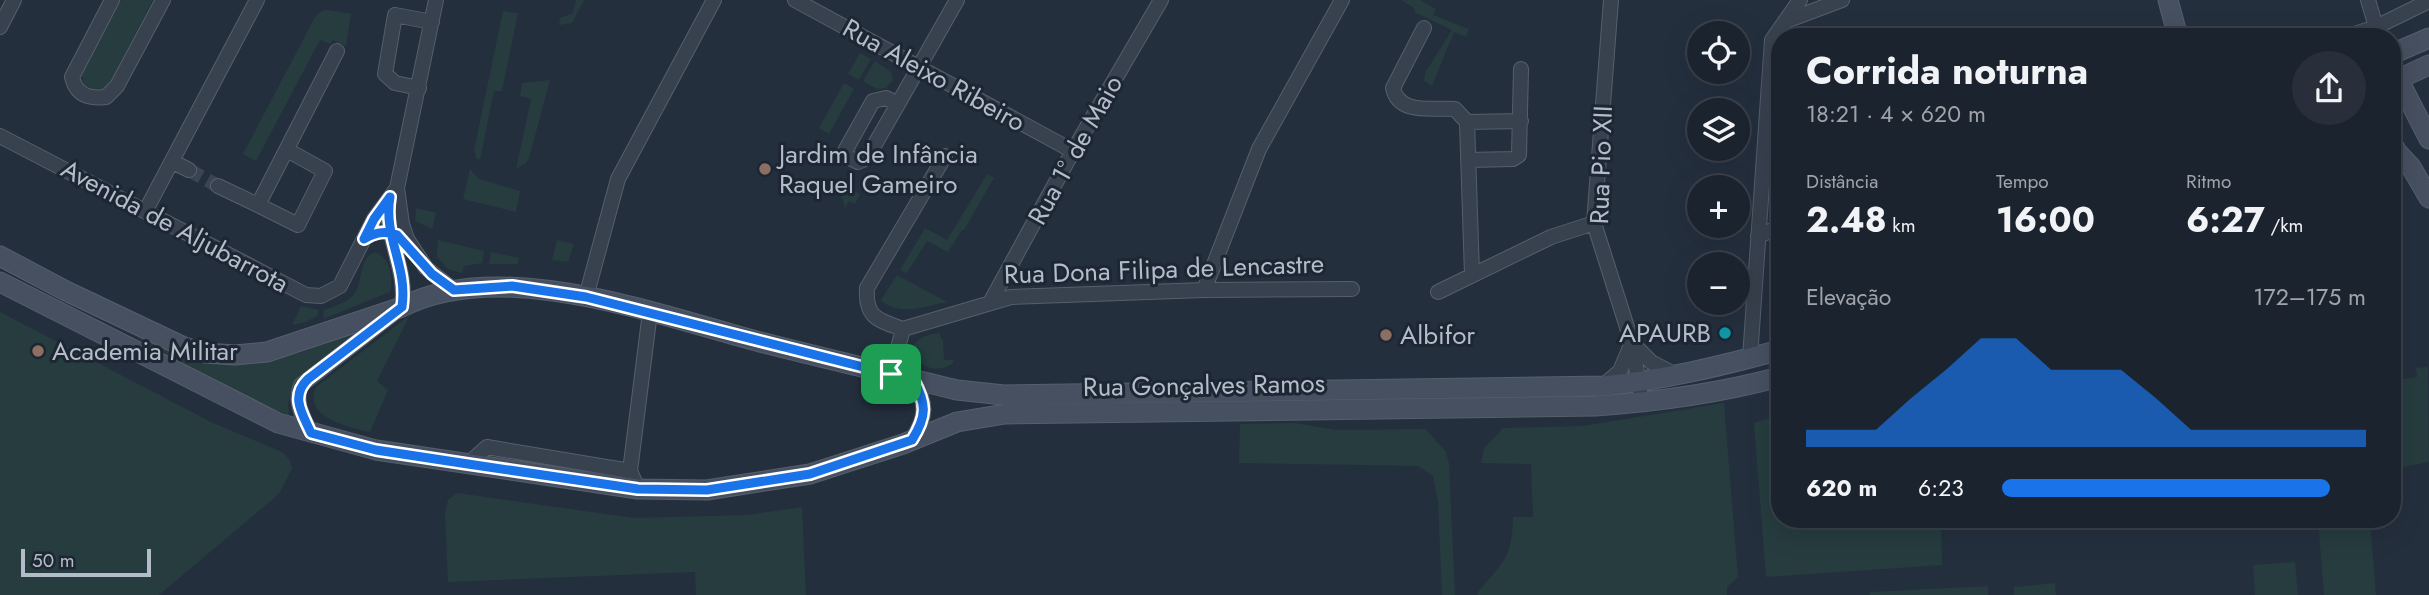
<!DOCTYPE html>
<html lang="pt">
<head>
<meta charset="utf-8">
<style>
	body { margin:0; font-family:Jost,sans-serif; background:#282f3a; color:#f1f3f6; height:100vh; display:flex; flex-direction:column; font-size:26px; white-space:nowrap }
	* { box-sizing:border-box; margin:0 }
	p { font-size:23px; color:#a0a4aa }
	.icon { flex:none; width:38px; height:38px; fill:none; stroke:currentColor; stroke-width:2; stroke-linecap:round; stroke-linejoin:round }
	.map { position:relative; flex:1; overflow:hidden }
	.drawer { position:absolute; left:1771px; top:28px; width:630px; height:500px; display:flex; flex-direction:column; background:#1b232e; border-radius:28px; box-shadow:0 7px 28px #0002,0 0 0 2px #39404a }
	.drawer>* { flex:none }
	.buttons { position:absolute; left:1687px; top:21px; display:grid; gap:14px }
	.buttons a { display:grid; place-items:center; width:63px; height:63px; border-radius:50%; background:#1b232e; box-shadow:0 7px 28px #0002,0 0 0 2px #39404a; font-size:35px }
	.scale { position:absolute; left:21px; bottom:18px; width:130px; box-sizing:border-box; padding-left:7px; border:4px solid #b4bcc9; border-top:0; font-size:19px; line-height:24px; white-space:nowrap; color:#b4bcc9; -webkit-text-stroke:5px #1d2633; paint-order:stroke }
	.pin { position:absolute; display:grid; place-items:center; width:60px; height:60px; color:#fff; margin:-30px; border-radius:14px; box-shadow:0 4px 10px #0006 }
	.round { display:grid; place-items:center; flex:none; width:74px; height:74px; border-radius:37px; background:#282f3a }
	.summary { display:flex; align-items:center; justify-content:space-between; height:119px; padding:0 35px }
	h1 { font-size:38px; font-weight:700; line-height:52px }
	.stats { display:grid; grid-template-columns:repeat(3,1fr); gap:10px; height:119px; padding:7px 35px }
	.stats div { display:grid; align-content:center }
	.stats b { font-size:35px; font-weight:700 }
	.stats small { font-size:19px; font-weight:400 }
	.stats p { font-size:19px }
	.chart { height:196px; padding:14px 35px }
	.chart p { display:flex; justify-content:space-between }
	.chart svg { width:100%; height:126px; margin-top:7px; fill:#1a73e8; opacity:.7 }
	ul { padding:0 35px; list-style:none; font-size:23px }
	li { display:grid; grid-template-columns:112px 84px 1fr; align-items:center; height:52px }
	li i { height:18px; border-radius:9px; background:#1a73e8 }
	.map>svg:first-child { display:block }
</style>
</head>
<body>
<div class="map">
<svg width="2429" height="595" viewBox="0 0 2429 595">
	<rect width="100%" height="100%" fill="#242f3e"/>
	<path fill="#263c3f" d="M121 0H153L107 88 97 92 84 85 82 75Z
		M576 0H584L572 23 559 25 560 18 573 13Z
		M1401 0H1420L1436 9 1433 15 1469 29 1466 37 1454 32 1432 86 1424 81 1425 73 1452 30 1416 13 1413 7Z
		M327 10 351 14 346 46 333 40 330 44 320 40 256 161 243 154 315 17 322 11Z
		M503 11 518 13 502 91H494L480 160 476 158 474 150Z
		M860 53 871 59 859 80 848 74Z
		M875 61 891 72 893 80 886 88 877 89 863 81Z
		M550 80 529 158 526 163 516 169 531 99 520 96 522 83Z
		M844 83 854 89 829 134 819 128Z
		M470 169 479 179 520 191 516 212 463 199Z
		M987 174 994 178 964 230H962L948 252 927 241 907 273 900 270 925 228 947 240Z
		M839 187 853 190 860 194 855 204 849 201 845 208Z
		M416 208 436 213 432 229 415 221Z
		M438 240 484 251 482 263 464 266 462 273 448 269 437 257Z
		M557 240 574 244 568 262 552 260Z
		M375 252C390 257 394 278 390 292L323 319 324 310C334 306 349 302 355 293 363 280 359 257 375 252Z
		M491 252 519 258 518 264H489Z
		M897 275 947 302C926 306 899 317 881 300Z
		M301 306 319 310 317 316 306 322 292 325Z
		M0 312 213 423 282 452 289 459 292 468 279 494 159 595H0Z
		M410 315 377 381 388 390 370 432C348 428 302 416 316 387Z
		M358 331 361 334 292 391 288 403 289 416 251 400 135 337 171 349 251 363 303 352Z
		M940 333 941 339H943L944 360H954L952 364C922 383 888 338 940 333Z
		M2428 367 2429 462 2392 469V427L2397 426 2392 381 2417 377 2416 368Z
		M1724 403 1738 577 1727 587V595H1478V592C1503 562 1512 559 1513 517H1533L1531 464 1481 463 1484 448 1503 428 1583 426Z
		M1780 414V520H1941L1942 565 1766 577 1754 423Z
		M1294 423 1336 430 1426 429 1446 452 1449 464 1455 595H1442L1438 502 1433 476 1418 466 1239 463 1240 424Z
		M457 493 634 518 747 515 802 507 806 595H696L695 572 448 582 445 514 448 500Z
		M2318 520H2370L2376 595H2324Z
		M2295 562 2298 595H2255L2253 565Z
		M2055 583 2056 595H2014V587Z
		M1988 586V595H1870V592Z"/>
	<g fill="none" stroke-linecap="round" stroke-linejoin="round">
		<path stroke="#3a4453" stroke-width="14" stroke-dasharray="14 7" stroke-linecap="butt" d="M189 170 218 186"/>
		<defs>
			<path id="street" d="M112 0 72 77C76 95 89 99 106 97L117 86 163 0
				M436 0 397 188 402 224 407 239 426 268 454 290
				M795 0 1073 151
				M1611 0 1594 223 1632 343 1640 391
				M2368 0 2379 37
				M1786 21 1842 0
				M0 27 14 0
				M1424 28 1393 88C1399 116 1434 107 1455 109L1467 122 1472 275
				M2345 37 2376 27 2429 1
				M419 88 395 83 385 74 395 15 432 22
				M898 104 867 158 858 162 846 156 845 151 873 101 886 98 898 104 957 0
				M1467 122 1521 121
				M0 136 306 295 321 296 340 286 374 219 397 188
				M1468 160 1513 159 1519 155 1521 69
				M173 162 189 170
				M218 186 258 205 337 51
				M258 205 298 225 325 171 287 150
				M146 210 257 0
				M1758 236 1780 227
				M1204 290 1259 149 1342 0
				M1438 292 1551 237 1594 223
				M586 297 618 179 714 0
				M991 301 1073 151 1161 0
				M903 329C878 320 865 318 867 288L945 156
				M1633 344 1651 362 1676 375
				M1750 358 1772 40 1800 0
				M891 374 903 329 1011 297 1204 290 1352 289
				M1603 386 1620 371 1631 345
				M311 433C303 417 294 403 301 385L402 307C408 267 383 237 390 199
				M912 440C927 416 927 404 913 379
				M468 464 487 447 630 471 638 489
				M630 471 650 312"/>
			<path id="secondary" d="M2168 0 2178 37
				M2392 54 2429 38
				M2392 67 2429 139
				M2392 82 2429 65
				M2392 143 2397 152 2411 167 2429 198
				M0 256 66 291 184 347 205 353 235 355 267 352 402 307C501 256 658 315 760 342 826 359 892 374 957 390L1004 395 1603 386C1663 380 1721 366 1780 350
				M0 282 278 423 376 450 638 489 707 490 810 474 903 444 957 422 1005 414 1595 406C1657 402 1720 393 1780 377"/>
		</defs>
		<use href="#street" stroke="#565f6c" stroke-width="16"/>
		<use href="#secondary" stroke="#565f6c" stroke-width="21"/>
		<use href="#street" stroke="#38414e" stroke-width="14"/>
		<use href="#secondary" stroke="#465061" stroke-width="19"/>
	</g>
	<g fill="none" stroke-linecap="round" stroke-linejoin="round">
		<defs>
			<path id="route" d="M891 374 586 297 512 286 454 290 432 274 397 235C385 230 375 232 364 239L374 219 390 197C383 237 408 266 402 307L308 379C290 396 302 413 311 433L376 450 468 464 638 489 707 490 810 474 912 440C927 416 927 404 913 379L891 374"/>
		</defs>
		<use href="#route" stroke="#fff" stroke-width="14"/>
		<use href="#route" stroke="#1a73e8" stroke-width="9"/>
	</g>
	<g fill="#8d6e63" stroke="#1d2633" stroke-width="2.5">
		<circle cx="765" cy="169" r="7"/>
		<circle cx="1386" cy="335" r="7"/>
		<circle cx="38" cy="351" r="7"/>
	</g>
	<circle fill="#0f9aa8" stroke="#1d2633" stroke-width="2.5" cx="1725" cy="333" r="7"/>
	<g text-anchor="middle" stroke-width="6" stroke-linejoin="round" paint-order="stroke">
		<g font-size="26" fill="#b4bcc9" stroke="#1d2633">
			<text transform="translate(934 75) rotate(29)" y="9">Rua Aleixo Ribeiro</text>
			<text transform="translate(1075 150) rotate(-61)" y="9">Rua 1º de Maio</text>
			<text transform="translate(1601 165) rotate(-88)" y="9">Rua Pio XII</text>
			<text transform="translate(175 226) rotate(28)" y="9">Avenida de Aljubarrota</text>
			<text transform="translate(1164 269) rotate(-2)" y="9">Rua Dona Filipa de Lencastre</text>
			<text transform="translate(1204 385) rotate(-1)" y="9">Rua Gonçalves Ramos</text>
		</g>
		<g font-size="26" fill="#b4bcc9" stroke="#1d2633" text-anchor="start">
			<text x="779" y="163">Jardim de Infância<tspan x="779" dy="30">Raquel Gameiro</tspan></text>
			<text x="1711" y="342" text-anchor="end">APAURB</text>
			<text x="1400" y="344">Albifor</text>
			<text x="52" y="360">Academia Militar</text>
		</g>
	</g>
</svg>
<div class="buttons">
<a><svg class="icon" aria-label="locate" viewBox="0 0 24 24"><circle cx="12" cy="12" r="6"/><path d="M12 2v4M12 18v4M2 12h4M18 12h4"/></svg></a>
<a><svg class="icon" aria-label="layers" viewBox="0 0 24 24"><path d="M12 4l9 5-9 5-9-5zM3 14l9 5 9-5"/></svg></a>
<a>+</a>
<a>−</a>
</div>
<div class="scale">50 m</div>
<div class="pin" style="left:891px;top:374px;background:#1e9e55"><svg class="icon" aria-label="arrive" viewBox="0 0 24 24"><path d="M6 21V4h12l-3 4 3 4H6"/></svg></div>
<section class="drawer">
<div class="summary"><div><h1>Corrida noturna</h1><p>18:21 · 4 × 620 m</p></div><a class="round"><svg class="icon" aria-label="share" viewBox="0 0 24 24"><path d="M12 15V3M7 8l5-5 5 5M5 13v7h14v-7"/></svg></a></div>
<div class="stats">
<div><p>Distância</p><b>2.48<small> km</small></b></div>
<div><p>Tempo</p><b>16:00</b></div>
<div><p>Ritmo</p><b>6:27<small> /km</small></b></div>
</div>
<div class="chart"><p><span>Elevação</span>172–175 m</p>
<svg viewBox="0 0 160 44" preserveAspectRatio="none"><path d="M0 44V38L10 38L20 38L30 27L40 17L50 6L60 6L70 17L80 17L90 17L100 27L110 38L120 38L130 38L140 38L150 38L160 38V44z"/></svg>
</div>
<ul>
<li><b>620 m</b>6:23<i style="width:90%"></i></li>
</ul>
</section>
</div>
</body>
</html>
